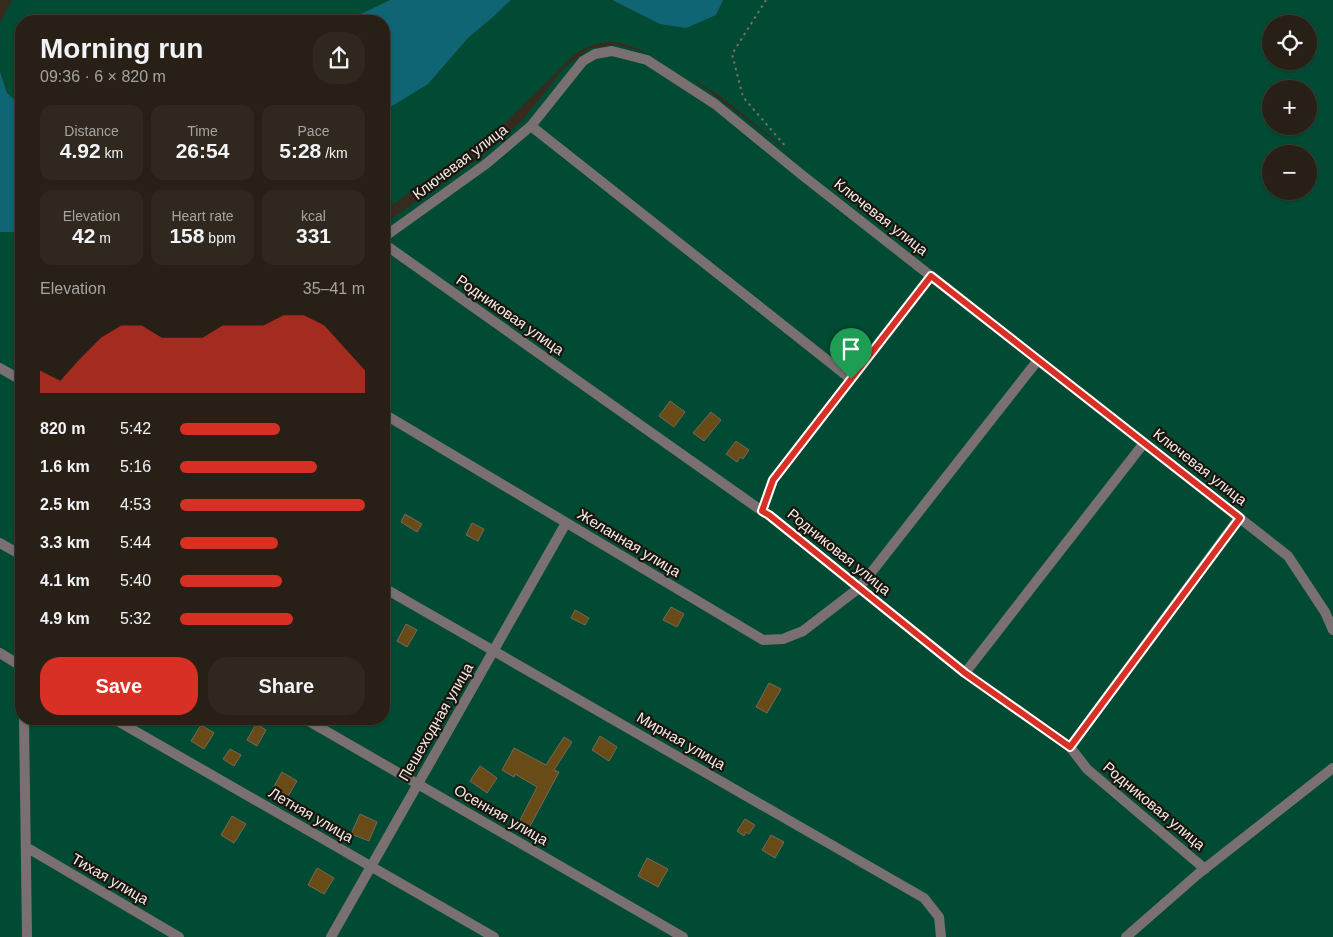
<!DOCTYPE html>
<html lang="en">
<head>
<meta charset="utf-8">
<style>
	body { margin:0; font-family:Arial,sans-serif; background:#30281f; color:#f1f3f6; height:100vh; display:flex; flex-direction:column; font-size:19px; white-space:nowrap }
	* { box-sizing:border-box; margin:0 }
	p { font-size:16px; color:#a5a3a1 }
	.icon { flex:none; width:28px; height:28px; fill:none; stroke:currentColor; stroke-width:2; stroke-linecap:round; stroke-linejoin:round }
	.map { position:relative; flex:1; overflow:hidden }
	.sheet { position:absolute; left:15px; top:15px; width:375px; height:710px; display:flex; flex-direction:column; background:#282016; border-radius:20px; box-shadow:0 1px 4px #0004,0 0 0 1px #443e35 }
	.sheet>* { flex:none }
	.controls { position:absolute; left:1262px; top:15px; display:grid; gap:10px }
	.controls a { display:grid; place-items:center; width:55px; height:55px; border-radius:50%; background:#282016; box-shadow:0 1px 4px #0004,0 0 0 1px #443e35; font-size:25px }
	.pin { position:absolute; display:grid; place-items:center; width:42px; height:42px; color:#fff; margin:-51px -21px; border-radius:50% 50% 50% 0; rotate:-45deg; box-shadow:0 0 5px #0007 }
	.pin .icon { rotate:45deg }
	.round { display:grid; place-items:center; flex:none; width:52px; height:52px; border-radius:20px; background:#30281f }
	.head { display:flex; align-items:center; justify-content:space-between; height:85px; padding:0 25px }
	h1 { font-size:28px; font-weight:600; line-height:38px }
	.metrics { display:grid; grid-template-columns:repeat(3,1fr); gap:8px; height:85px; padding:5px 25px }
	.metrics div { display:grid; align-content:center; border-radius:12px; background:#30281f; text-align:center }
	.metrics b { font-size:21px; font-weight:600 }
	.metrics small { font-size:14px; font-weight:400 }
	.metrics p { font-size:14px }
	.chart { height:140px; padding:10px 25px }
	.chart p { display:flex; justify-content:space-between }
	.chart svg { width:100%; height:90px; margin-top:5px; fill:#d93025; opacity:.7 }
	.button { display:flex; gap:10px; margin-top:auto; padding:10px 25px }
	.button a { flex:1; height:58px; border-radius:20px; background:#d93025; color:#fff; font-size:20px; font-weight:600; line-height:58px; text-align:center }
	.button a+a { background:#30281f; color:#f1f3f6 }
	ul { padding:0 25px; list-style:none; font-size:16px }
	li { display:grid; grid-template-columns:80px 60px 1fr; align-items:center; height:38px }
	li i { height:12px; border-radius:6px; background:#d93025 }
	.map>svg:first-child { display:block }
</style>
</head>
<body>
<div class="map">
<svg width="1333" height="937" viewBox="0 0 1333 937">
	<rect width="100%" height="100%" fill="#362b1e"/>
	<path fill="#014b34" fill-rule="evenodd" d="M12 0H390L346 21H21V106L7 93 0 72V23Z
		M511 0H611L660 24 716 15 723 0H1333V937H0V232H21V719H384V224L478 159 522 121 564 68 591 48 617 45 647 53C618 39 601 37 574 55L505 123 384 211V111L428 84 468 38 493 17ZM1271 24H1309V61H1271ZM691 78 720 96 801 161ZM1271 89H1309V126H1271ZM1271 154H1309V191H1271Z"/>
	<path fill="#106575" d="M390 0H511L493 17 468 38 428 84 384 111V21H346Z
		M612 0H723L716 15 686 28 660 24Z
		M0 72 7 93 21 106V232H0Z"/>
	<path fill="#694b17" stroke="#746959" d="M670 401 685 412 674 427 659 416Z
		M711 412 721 420 704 441 693 433Z
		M736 441 749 450 743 459 740 457 737 462 726 454Z
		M405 514 422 524 417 532 401 522Z
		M472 523 484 529 478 541 466 535Z
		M671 607 684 614 677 627 663 620Z
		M575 610 589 618 585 625 571 618Z
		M406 624 417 630 407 647 397 641Z
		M769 683 781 689 767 713 756 707Z
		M256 724 266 730 257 746 247 740Z
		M201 725 214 733 204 749 191 741Z
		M600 736 617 747 609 761 592 750Z
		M564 737 572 742 554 770 559 772 528 830 518 824 537 787 515 774 514 777 502 770 514 748 546 765Z
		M230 749 241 755 234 766 223 759Z
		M480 766 497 778 487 793 470 781Z
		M282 772 297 781 287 798 272 790Z
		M360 814 377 822 369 841 351 834Z
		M232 816 246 824 234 843 221 835Z
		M745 819 755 825 749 834 746 832 744 836 737 831Z
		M771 835 784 842 775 858 762 850Z
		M647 858 668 869 658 887 638 876Z
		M317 868 334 878 324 894 308 885Z"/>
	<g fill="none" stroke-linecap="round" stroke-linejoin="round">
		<path stroke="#786e63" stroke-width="2" stroke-dasharray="2.5 4" stroke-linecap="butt" d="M766 0 732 54 743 97 787 148"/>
		<path stroke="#7a7071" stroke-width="10" d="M531 126 851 379
			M384 237 486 164 512 142 531 126 583 61 595 54 612 51 647 60 715 104 802 175 1288 556 1325 612 1333 630
			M387 246 762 511 769 515 965 673 1070 747 1087 769 1205 869
			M0 368 21 380
			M384 414 763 640 783 639 803 631 859 588 1038 360
			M762 511 773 480 931 276
			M0 543 21 555
			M384 588 924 898 939 917 941 937
			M0 653 21 666
			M965 673 1144 443
			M24 719 27 937
			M114 719 494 937
			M305 719 683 937
			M1070 747 1239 518
			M26 847 179 937
			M331 937 566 523
			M1126 937 1198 874 1333 768"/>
	</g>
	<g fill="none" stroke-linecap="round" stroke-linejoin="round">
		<defs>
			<path id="route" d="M931 276 1240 518 1070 747 965 673 769 515 762 511 773 480Z"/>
		</defs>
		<use href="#route" stroke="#fff" stroke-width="10"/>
		<use href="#route" stroke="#d93025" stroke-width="6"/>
	</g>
	<g text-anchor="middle" stroke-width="4.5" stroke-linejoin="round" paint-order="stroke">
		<g font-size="15" fill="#f4ede5" stroke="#1a150f">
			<text transform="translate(460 162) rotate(-37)" y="5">Ключевая улица</text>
			<text transform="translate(881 217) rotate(38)" y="5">Ключевая улица</text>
			<text transform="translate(510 315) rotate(35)" y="5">Родниковая улица</text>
			<text transform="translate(1200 467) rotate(38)" y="5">Ключевая улица</text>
			<text transform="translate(629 543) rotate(31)" y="5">Желанная улица</text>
			<text transform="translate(839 552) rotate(39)" y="5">Родниковая улица</text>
			<text transform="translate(436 722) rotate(-60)" y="5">Пешеходная улица</text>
			<text transform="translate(681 741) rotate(30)" y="5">Мирная улица</text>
			<text transform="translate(1154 806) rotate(40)" y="5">Родниковая улица</text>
			<text transform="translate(311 815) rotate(30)" y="5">Летняя улица</text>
			<text transform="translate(501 815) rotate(30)" y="5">Осенняя улица</text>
			<text transform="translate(110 879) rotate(30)" y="5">Тихая улица</text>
		</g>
	</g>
</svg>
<div class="controls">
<a><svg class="icon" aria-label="locate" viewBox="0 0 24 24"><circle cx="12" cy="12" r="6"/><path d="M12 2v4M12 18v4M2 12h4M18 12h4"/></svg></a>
<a>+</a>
<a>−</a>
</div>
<div class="pin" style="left:851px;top:379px;background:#1e9e55"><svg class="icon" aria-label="arrive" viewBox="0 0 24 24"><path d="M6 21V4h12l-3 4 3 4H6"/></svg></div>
<section class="sheet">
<div class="head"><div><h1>Morning run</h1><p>09:36 · 6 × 820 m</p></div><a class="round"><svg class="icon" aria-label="share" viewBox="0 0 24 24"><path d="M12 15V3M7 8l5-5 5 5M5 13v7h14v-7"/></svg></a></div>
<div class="metrics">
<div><p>Distance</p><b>4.92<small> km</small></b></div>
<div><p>Time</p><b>26:54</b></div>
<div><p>Pace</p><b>5:28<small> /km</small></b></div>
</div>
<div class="metrics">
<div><p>Elevation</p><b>42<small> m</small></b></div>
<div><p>Heart rate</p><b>158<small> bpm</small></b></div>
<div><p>kcal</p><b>331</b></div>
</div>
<div class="chart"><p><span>Elevation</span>35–41 m</p>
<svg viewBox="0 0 160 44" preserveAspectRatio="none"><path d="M0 44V33L10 38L20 27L30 17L40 11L50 11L60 17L70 17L80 17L90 11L100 11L110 11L120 6L130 6L140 11L150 22L160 33V44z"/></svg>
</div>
<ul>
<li><b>820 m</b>5:42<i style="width:54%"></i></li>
<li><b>1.6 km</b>5:16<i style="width:74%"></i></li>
<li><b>2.5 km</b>4:53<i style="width:100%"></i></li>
<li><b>3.3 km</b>5:44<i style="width:53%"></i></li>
<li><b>4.1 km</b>5:40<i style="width:55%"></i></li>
<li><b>4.9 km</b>5:32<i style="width:61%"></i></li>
</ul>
<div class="button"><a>Save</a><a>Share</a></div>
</section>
</div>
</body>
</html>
